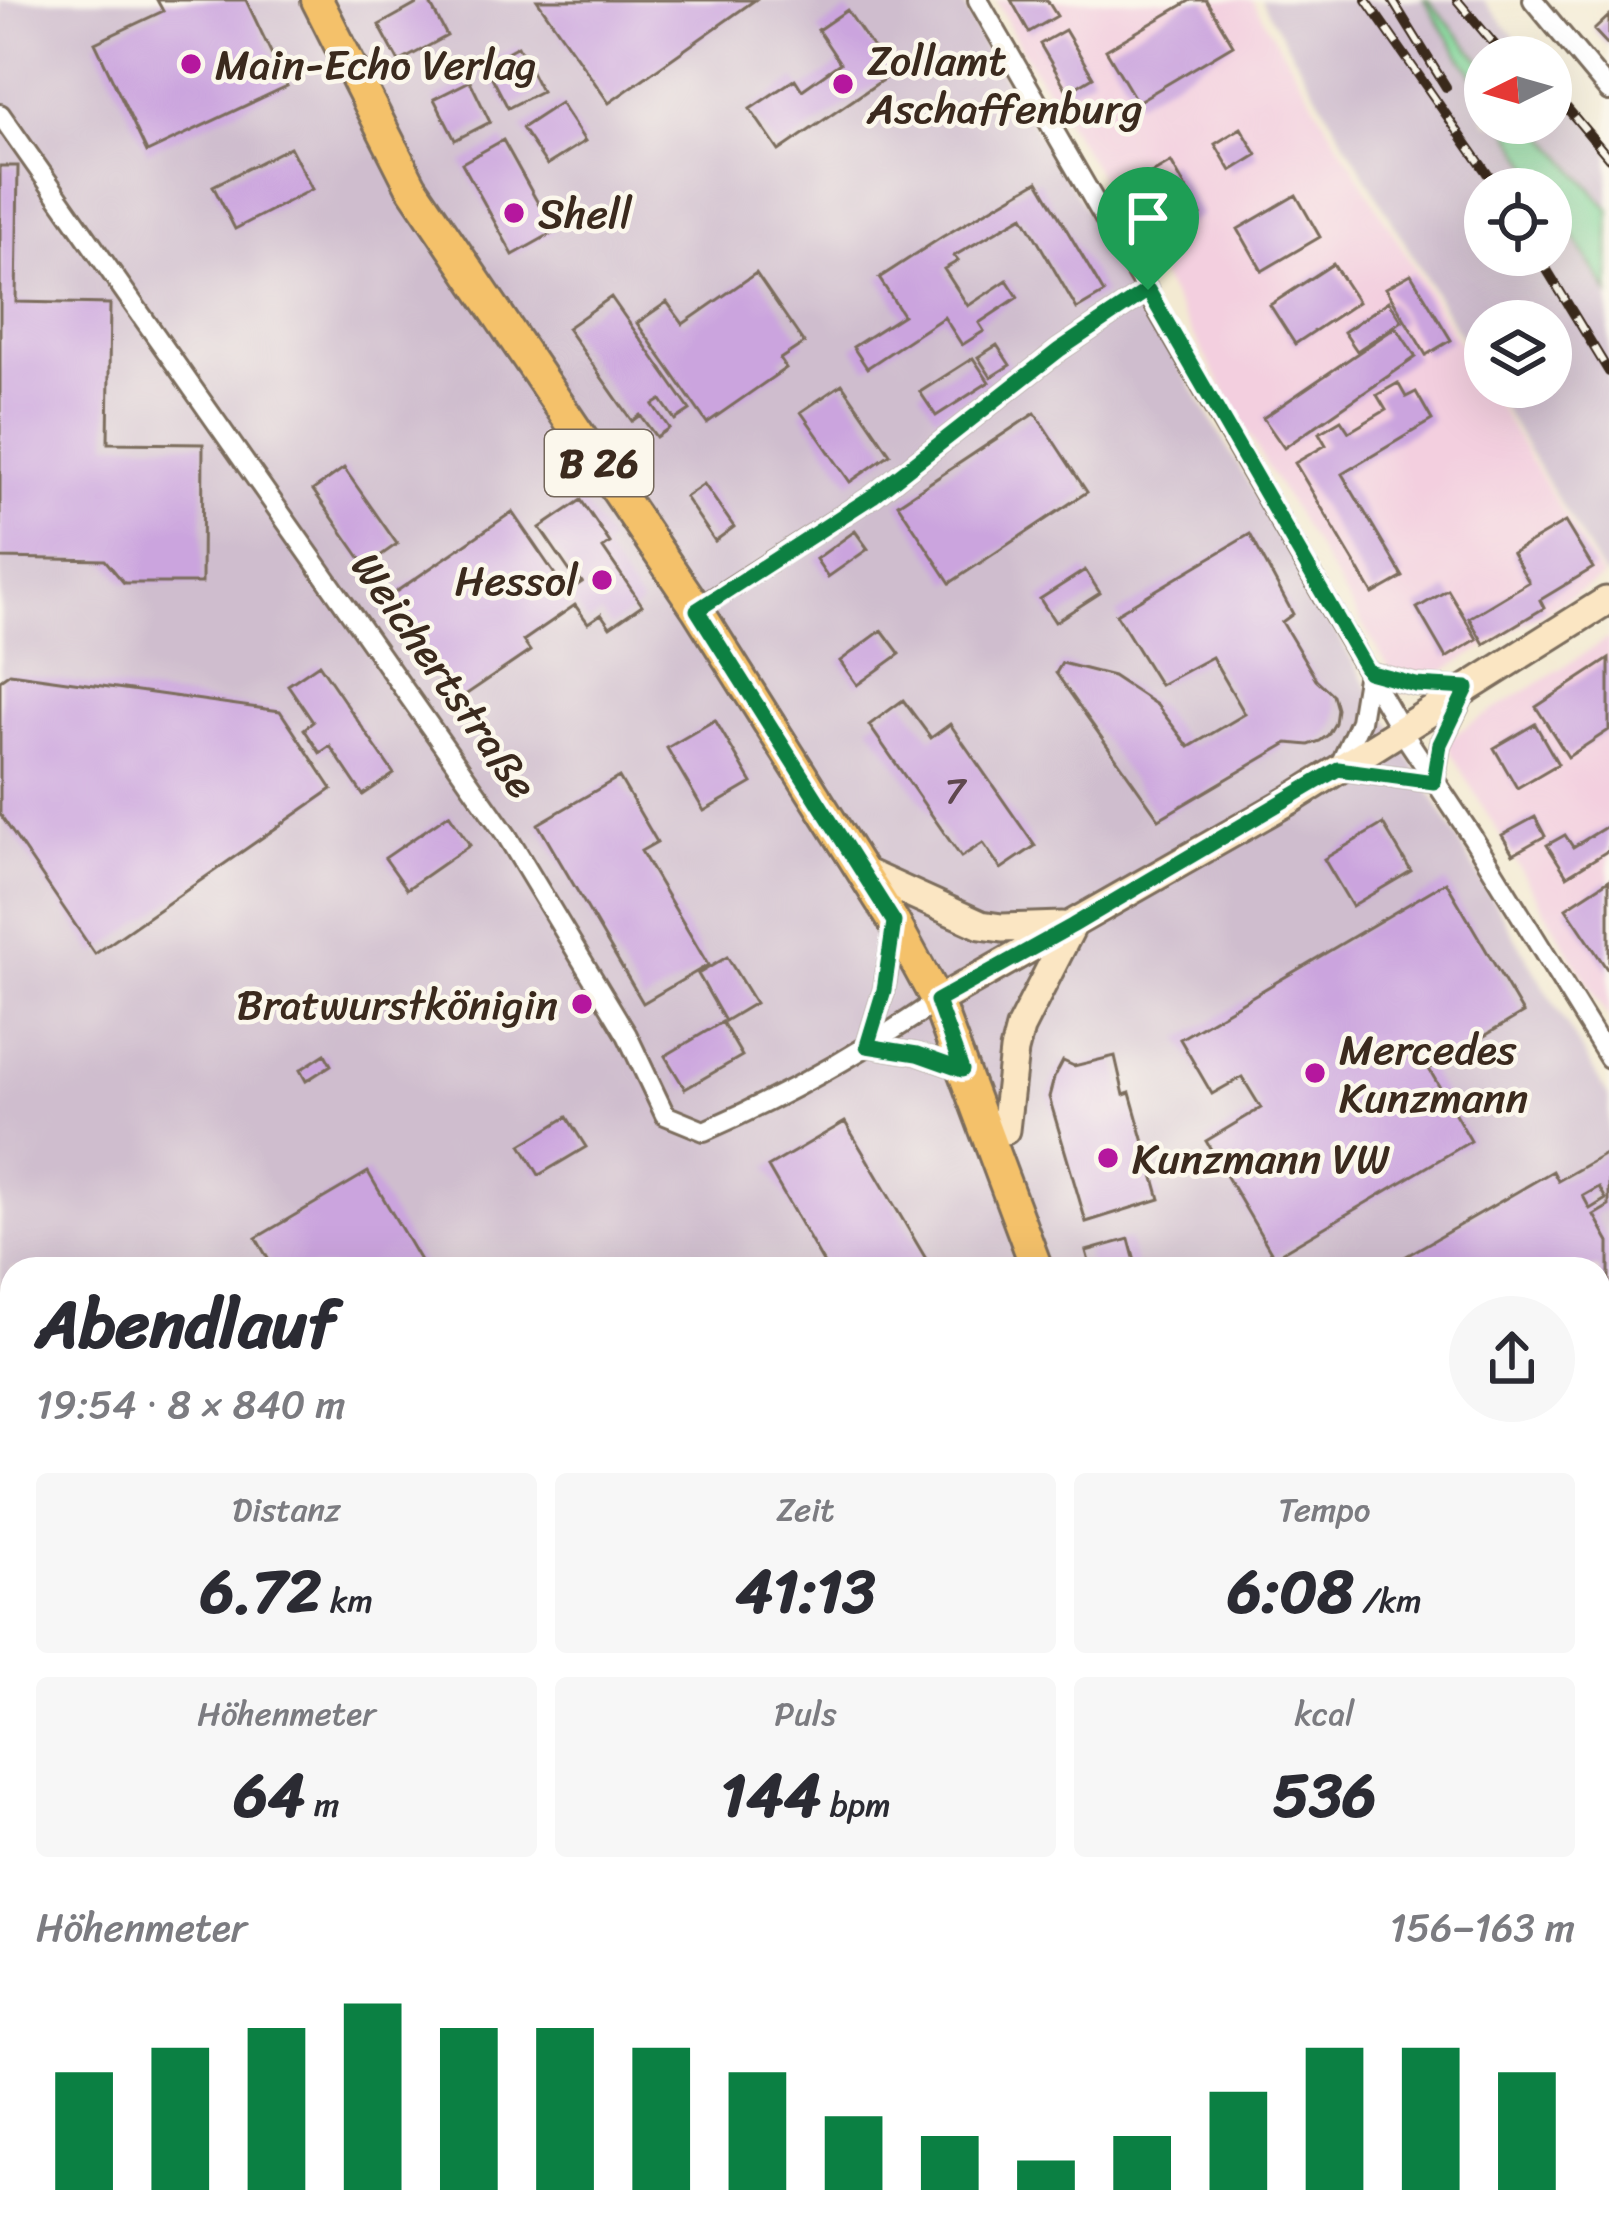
<!DOCTYPE html>
<html lang="de">
<head>
<meta charset="utf-8">
<style>
	body { margin:0; font-family:Sriracha,sans-serif; background:#f7f7f7; color:#2b2b33; height:100vh; display:flex; flex-direction:column; font-size:45px; white-space:nowrap }
	* { box-sizing:border-box; margin:0 }
	p { font-size:39px; color:#7c7c81 }
	.icon { flex:none; width:66px; height:66px; fill:none; stroke:currentColor; stroke-width:2; stroke-linecap:round; stroke-linejoin:round }
	.map { position:relative; flex:1; overflow:hidden }
	.side { position:absolute; left:0px; top:1257px; width:1611px; height:972px; display:flex; flex-direction:column; background:#fff; border-radius:36px 36px 0 0; box-shadow:0 12px 48px #0002 }
	.side>* { flex:none }
	.needle { width:78px; rotate:265deg }
	.tools { position:absolute; left:1464px; top:36px; display:grid; gap:24px }
	.tools a { display:grid; place-items:center; width:108px; height:108px; border-radius:50%; background:#fff; box-shadow:0 12px 48px #0002; font-size:60px }
	.pin { position:absolute; display:grid; place-items:center; width:102px; height:102px; color:#fff; margin:-123px -51px; border-radius:50% 50% 50% 0; rotate:-45deg; box-shadow:0 0 12px #0007 }
	.pin .icon { rotate:45deg }
	.round { display:grid; place-items:center; flex:none; width:126px; height:126px; border-radius:63px; background:#f7f7f7 }
	.head { display:flex; align-items:center; justify-content:space-between; height:204px; padding:0 36px }
	h1 { font-size:66px; font-weight:700; line-height:90px }
	.stats { display:grid; grid-template-columns:repeat(3,1fr); gap:18px; height:204px; padding:12px 36px }
	.stats div { display:grid; align-content:center; border-radius:12px; background:#f7f7f7; text-align:center }
	.stats b { font-size:60px; font-weight:700 }
	.stats small { font-size:33px; font-weight:400 }
	.stats p { font-size:33px }
	.chart { height:336px; padding:24px 36px }
	.chart p { display:flex; justify-content:space-between }
	.chart svg { width:100%; height:216px; margin-top:12px; stroke:#0b8043; stroke-width:6 }
	.map>svg:first-child { display:block }
</style>
</head>
<body>
<div class="map">
<svg width="1609" height="2229" viewBox="0 0 1609 2229">
	<rect width="100%" height="100%" fill="#fbf7ec"/>
	<filter id="ink" filterUnits="userSpaceOnUse"><feTurbulence type="fractalNoise" baseFrequency=".00833" numOctaves="2"/><feDisplacementMap in="SourceGraphic" scale="24" xChannelSelector="R" yChannelSelector="G"/><feConvolveMatrix kernelMatrix="1 2 1 2 8 2 1 2 1" color-interpolation-filters="sRGB"/></filter>
	<filter id="wash" filterUnits="userSpaceOnUse"><feTurbulence type="fractalNoise" baseFrequency=".004" numOctaves="4" result="noise"/><feDisplacementMap in="SourceGraphic" scale="48" xChannelSelector="R" yChannelSelector="G"/><feGaussianBlur stdDeviation="2.7" result="paint"/><feColorMatrix in="noise" values="0 0 0 0 0 0 0 0 0 0 0 0 0 0 0 0 0 1.4 0 .05"/><feComposite in="paint" operator="in"/></filter>
	<g filter="url(#wash)">
		<rect width="100%" height="100%" fill="#f3ead2"/>
		<path fill="#f3cfdf" d="M996 0H1252L1602 578 1405 694 1272 475 1149 256 1020 47Z
			M1609 638V1019L1444 741Z
			M1609 1428V2229H1325L1322 2217H1599V1437Z"/>
		<path fill="#cfbdce" d="M0 0H962L984 46 1122 268 1609 1097V1383L1599 1391V1269H12V2086L0 2078Z
			M1261 0H1424L1485 94V123H1504L1545 189H1485V255H1551V199L1609 294V574L1605 577 1490 387H1551V321H1485V378Z
			M1428 0H1483L1532 57H1485V66Z
			M1551 78 1609 143V209L1535 123H1551Z
			M13 2217H1222L1224 2229H23Z"/>
		<path fill="#84da9d" stroke="#60825e" stroke-width="3" d="M1424 0H1428L1485 66V94Z
			M1504 123H1535L1609 209V294L1551 199V189H1545Z"/>
		<path fill="#71a6de" stroke="#56687e" stroke-width="3" d="M0 1946 12 1952V2020L0 2026Z"/>
		<g id="blocks">
			<path fill="#cba4de" fill-rule="evenodd" d="M157 0H246L287 86 147 152 95 43 163 11Z
				M424 0H428L447 36 399 62 379 25Z
				M537 0H755L609 103Z
				M1011 0H1047L1057 16 1029 32Z
				M1191 0H1206L1233 45 1137 102 1106 50Z
				M847 10 891 74 779 151 750 109 795 79 802 90 840 63 818 30Z
				M1609 16V46L1594 30Z
				M1065 30 1093 77 1068 92 1040 44Z
				M518 46 541 91 508 108 485 64Z
				M470 81 490 122 455 140 434 99Z
				M560 103 585 141 547 165 522 128Z
				M1241 128 1257 155 1231 171 1215 144Z
				M503 140 554 232 513 255 462 163Z
				M290 147 312 189 235 229 213 186Z
				M1171 162 1201 215 1178 229 1147 176Z
				M0 166H18L16 302 110 304 108 443 203 444 202 583H124L105 560 0 558Z
				M1038 181 1104 293 1077 309 1023 216 954 256 958 261 944 269 968 306 1007 280 1018 297 979 323 984 331 962 345 944 317 867 368 853 347 903 315 879 278 942 237Z
				M1296 195 1320 237 1262 271 1238 229Z
				M1333 264 1358 302 1295 344 1270 305Z
				M756 273 804 343 780 359 786 368 707 423 637 323 667 302 683 324Z
				M1411 274 1451 340 1426 355 1386 288Z
				M611 297 690 410 675 420 661 400 653 405 669 428 656 437 640 415 632 421 567 328Z
				M1389 301 1402 321 1357 351 1344 332Z
				M1396 327 1416 357 1284 448 1263 418Z
				M997 345 1010 365 991 377 978 357Z
				M973 358 989 382 936 416 920 392Z
				M1398 383 1406 397 1416 392 1432 420 1342 474 1403 577 1373 594 1295 463 1326 445 1319 433 1341 420 1349 432 1386 410 1377 395Z
				M842 384 890 454 850 482 801 412Z
				M1035 413 1087 492 950 583 898 504Z
				M344 468 397 544 366 566 313 490Z
				M704 484 734 527 715 541 685 497Z
				M581 500 610 543 603 548 642 605 610 627 601 614 588 623 575 605 523 641 530 651 458 700 387 598 512 512 567 592 582 582 574 571 571 573 540 528Z
				M1565 522 1593 568 1540 600 1544 608 1484 644 1469 618 1529 582 1512 553Z
				M855 531 868 549 828 577 816 559Z
				M1250 534 1293 614 1282 622 1316 679 1333 695 1337 709 1335 723 1328 735 1320 741 1309 745 1288 743 1159 819 1056 673 1062 663 1113 676 1157 705 1189 747 1245 714 1212 657 1160 685 1116 614Z
				M1085 570 1100 593 1055 622 1040 599Z
				M1448 590 1477 639 1446 658 1417 608Z
				M882 630 900 654 857 685 840 661Z
				M1609 659V730L1568 757 1536 707Z
				M319 664 394 774 363 795 330 746 320 753 304 729 313 722 288 685Z
				M10 673 280 711 332 789 95 954 0 814V680Z
				M903 700 931 738 950 724 1035 846 1001 869 983 843 961 857 869 725Z
				M715 720 752 783 704 811 667 748Z
				M1535 724 1558 764 1517 788 1494 748Z
				M619 777 657 842 641 851 708 965 643 1003 538 824Z
				M449 814 470 845 407 889 385 858Z
				M1535 817 1545 836 1513 854 1502 835Z
				M1383 824 1411 871 1352 906 1324 859Z
				M1609 825V850L1567 876 1547 845 1565 835 1573 847Z
				M1609 880V972L1566 908Z
				M1446 882 1523 1013 1429 1069 1471 1141 1274 1257 1206 1141 1261 1108 1242 1077 1212 1094 1180 1039Z
				M727 957 755 1003 725 1021 698 974Z
				M722 1022 742 1056 685 1089 665 1056Z
				M325 1054 331 1065 306 1081 300 1070Z
				M1115 1056 1124 1095 1130 1093 1160 1199 1086 1222 1049 1097 1054 1078 1063 1061 1074 1066Z
				M567 1117 586 1147 539 1175 521 1145Z
				M845 1122 932 1269H827L768 1167Z
				M1609 1152V1206L1594 1215 1609 1242V1312L1599 1318V1269H1384L1553 1171 1558 1181ZM1599 1187 1606 1199 1590 1209 1583 1196Z
				M368 1172 425 1269H274L256 1238Z
				M1129 1239 1137 1269H1091L1086 1251Z
				M1609 1459V1543L1599 1547V1464Z
				M1606 1891 1609 1900V1963L1599 1967V1894Z
				M1609 2058V2229H1560L1556 2217H1599V2062Z
				M52 2217H277L292 2229H61Z
				M767 2217H1014L1024 2229H752Z"/>
		</g>
	</g>
	<g filter="url(#ink)">
		<use href="#blocks" fill-opacity="0" stroke="#7b6d5d" stroke-width="3"/>
		<g fill="none" stroke-linecap="round" stroke-linejoin="round">
			<defs>
				<path id="street" d="M978 0 1401 730 1473 838 1609 1058
					M1533 0 1609 91
					M0 114 507 836 627 1035 665 1115 704 1131C785 1096 864 1051 937 1001
					M697 609 873 496 1059 350 1148 290
					M1368 672 1416 685 1467 689 1440 744 1434 782
					M1368 672 1360 721 1338 769 1434 782
					M867 1046 884 990 894 928
					M867 1046 917 1054 962 1070
					M1599 1754 1609 1749
					M1520 2217 1523 2229"/>
				<path id="secondary" d="M866 873 981 925 1002 928 1062 926
					M937 1001 1290 800 1606 601
					M1005 1130 1014 1051 1020 1028 1072 926"/>
				<path id="primary" d="M317 0 411 186 697 609 894 922 937 1001 1037 1269
					M1254 2217 1256 2229
					M1283 2217 1285 2229"/>
			</defs>
			<use href="#street" stroke="#7b6d5d" stroke-width="24"/>
			<use href="#secondary" stroke="#7b6d5d" stroke-width="33"/>
			<use href="#primary" stroke="#7b6d5d" stroke-width="36"/>
			<use href="#street" stroke="#fff" stroke-width="18"/>
			<use href="#secondary" stroke="#fbe6c3" stroke-width="27"/>
			<use href="#primary" stroke="#f4c16a" stroke-width="30"/>
			<defs>
				<path id="rail" d="M1366 0 1498 189
					M1392 0 1446 87
					M1457 0 1505 57
					M1551 89 1609 158
					M1538 255 1609 372"/>
			</defs>
			<use href="#rail" stroke="#3b2a1e" stroke-width="10"/>
			<use href="#rail" stroke="#fbf7ec" stroke-width="6" stroke-dasharray="18" stroke-linecap="butt"/>
		</g>
	</g>
	<g fill="none" stroke-linecap="round" stroke-linejoin="round" filter="url(#ink)">
		<defs>
			<path id="route" d="M1148 290 1368 672 1416 685 1467 688 1440 744 1434 782 1338 769 1072 926 937 1001 962 1070 917 1054 867 1046 884 990 894 922 697 610 873 496 1059 350Z"/>
		</defs>
		<use href="#route" stroke="#fff" stroke-width="24"/>
		<use href="#route" stroke="#0b8043" stroke-width="15"/>
	</g>
	<g fill="#b5179e" stroke="#fbf7ec" stroke-width="4.5">
		<circle cx="191" cy="64" r="12"/>
		<circle cx="843" cy="84" r="12"/>
		<circle cx="514" cy="213" r="12"/>
		<circle cx="602" cy="580" r="12"/>
		<circle cx="582" cy="1004" r="12"/>
		<circle cx="1315" cy="1073" r="12"/>
		<circle cx="1108" cy="1158" r="12"/>
	</g>
	<g text-anchor="middle" stroke-width="9" stroke-linejoin="round" paint-order="stroke">
		<g font-size="36" fill="#5f484e">
			<text x="955" y="803">7</text>
		</g>
		<rect fill="#fbf7ec" stroke="#75685c" stroke-width="3" x="545" y="430" width="108" height="66" rx="9"/>
		<g font-size="39" font-weight="bold" fill="#3b2a1e">
			<text x="599" y="477">B 26</text>
		</g>
		<g font-size="42" fill="#3b2a1e" stroke="#fbf7ec" text-anchor="start">
			<text x="867" y="75">Zollamt<tspan x="867" dy="48">Aschaffenburg</tspan></text>
			<text x="215" y="79">Main-Echo Verlag</text>
			<text x="538" y="228">Shell</text>
			<text x="578" y="595" text-anchor="end">Hessol</text>
			<text x="558" y="1019" text-anchor="end">Bratwurstkönigin</text>
			<text x="1339" y="1064">Mercedes<tspan x="1339" dy="48">Kunzmann</tspan></text>
			<text x="1132" y="1173">Kunzmann VW</text>
		</g>
		<g font-size="42" fill="#3b2a1e" stroke="#fbf7ec">
			<text transform="translate(445 675) rotate(55)" y="15">Weichertstraße</text>
		</g>
	</g>
</svg>
<div class="tools">
<a><svg class="needle" viewBox="-14 -14 28 28"><path d="M0-13l5 13h-10z" fill="#e53935"/><path d="M0 13l5-13h-10z" fill="#7c7c81"/></svg></a>
<a><svg class="icon" aria-label="locate" viewBox="0 0 24 24"><circle cx="12" cy="12" r="6"/><path d="M12 2v4M12 18v4M2 12h4M18 12h4"/></svg></a>
<a><svg class="icon" aria-label="layers" viewBox="0 0 24 24"><path d="M12 4l9 5-9 5-9-5zM3 14l9 5 9-5"/></svg></a>
</div>
<div class="pin" style="left:1148px;top:290px;background:#1e9e55"><svg class="icon" aria-label="arrive" viewBox="0 0 24 24"><path d="M6 21V4h12l-3 4 3 4H6"/></svg></div>
<section class="side">
<div class="head"><div><h1>Abendlauf</h1><p>19:54 · 8 × 840 m</p></div><a class="round"><svg class="icon" aria-label="share" viewBox="0 0 24 24"><path d="M12 15V3M7 8l5-5 5 5M5 13v7h14v-7"/></svg></a></div>
<div class="stats">
<div><p>Distanz</p><b>6.72<small> km</small></b></div>
<div><p>Zeit</p><b>41:13</b></div>
<div><p>Tempo</p><b>6:08<small> /km</small></b></div>
</div>
<div class="stats">
<div><p>Höhenmeter</p><b>64<small> m</small></b></div>
<div><p>Puls</p><b>144<small> bpm</small></b></div>
<div><p>kcal</p><b>536</b></div>
</div>
<div class="chart"><p><span>Höhenmeter</span>156–163 m</p>
<svg viewBox="0 0 160 44" preserveAspectRatio="none"><path d="M5 44V20M15 44V15M25 44V11M35 44V6M45 44V11M55 44V11M65 44V15M75 44V20M85 44V29M95 44V33M105 44V38M115 44V33M125 44V24M135 44V15M145 44V15M155 44V20"/></svg>
</div>
</section>
</div>
</body>
</html>
